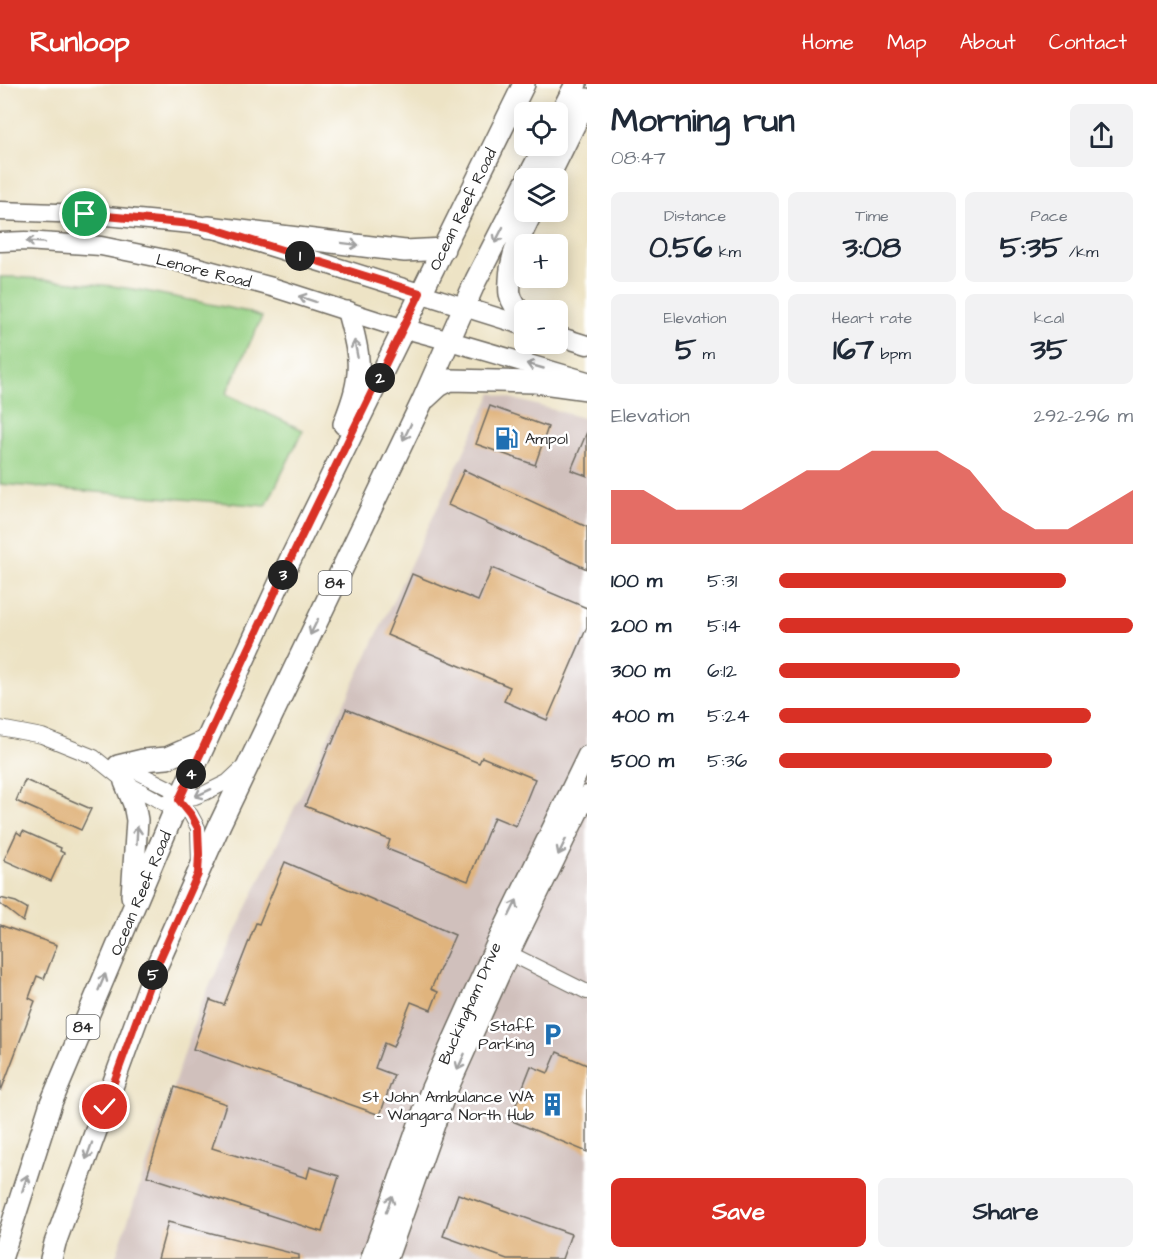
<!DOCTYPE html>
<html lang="en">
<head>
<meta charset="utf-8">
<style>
	body { margin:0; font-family:"Architects Daughter",sans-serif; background:#f2f2f3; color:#1f2937; height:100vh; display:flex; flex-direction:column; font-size:22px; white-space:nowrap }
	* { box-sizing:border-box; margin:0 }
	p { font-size:20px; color:#747a83 }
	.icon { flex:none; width:33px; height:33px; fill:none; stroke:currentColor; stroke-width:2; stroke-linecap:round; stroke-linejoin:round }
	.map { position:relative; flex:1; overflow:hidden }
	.drawer { display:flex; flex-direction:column; background:#fff; width:570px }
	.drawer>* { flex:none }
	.tools { position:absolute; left:514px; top:18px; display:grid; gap:12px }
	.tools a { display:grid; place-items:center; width:54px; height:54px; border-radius:9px; background:#fff; box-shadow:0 3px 15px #0003; font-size:30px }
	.pin { position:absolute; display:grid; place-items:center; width:51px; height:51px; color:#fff; margin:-26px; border:3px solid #fff; border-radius:50%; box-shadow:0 2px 6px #0007 }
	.km { position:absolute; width:30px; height:30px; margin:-15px; border-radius:50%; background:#222; color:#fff; font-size:16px; line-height:30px; text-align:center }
	.round { display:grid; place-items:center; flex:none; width:63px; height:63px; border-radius:9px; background:#f2f2f3 }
	.headline { display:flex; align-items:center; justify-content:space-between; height:102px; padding:0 24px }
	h1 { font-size:33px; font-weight:800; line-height:45px }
	.metrics { display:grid; grid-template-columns:repeat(3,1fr); gap:9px; height:102px; padding:6px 24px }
	.metrics div { display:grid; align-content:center; border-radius:9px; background:#f2f2f3; text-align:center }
	.metrics b { font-size:30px; font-weight:800 }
	.metrics small { font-size:16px; font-weight:400 }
	.metrics p { font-size:16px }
	.chart { height:168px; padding:12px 24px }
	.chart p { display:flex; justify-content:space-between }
	.chart svg { width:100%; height:108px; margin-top:6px; fill:#d93025; opacity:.7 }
	.button { display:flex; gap:12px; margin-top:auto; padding:12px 24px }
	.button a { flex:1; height:69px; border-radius:9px; background:#d93025; color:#fff; font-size:24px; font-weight:800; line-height:69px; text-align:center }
	.button a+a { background:#f2f2f3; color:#1f2937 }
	ul { padding:0 24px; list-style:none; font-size:20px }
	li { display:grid; grid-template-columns:96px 72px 1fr; align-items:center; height:45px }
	li i { height:15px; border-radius:8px; background:#d93025 }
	header { display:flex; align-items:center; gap:36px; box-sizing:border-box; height:84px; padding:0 30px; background:#d93025; color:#fff }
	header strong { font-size:28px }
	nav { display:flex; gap:33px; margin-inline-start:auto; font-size:21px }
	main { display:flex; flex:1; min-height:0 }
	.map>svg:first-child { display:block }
</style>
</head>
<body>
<header>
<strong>Runloop</strong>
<nav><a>Home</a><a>Map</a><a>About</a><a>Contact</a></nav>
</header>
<main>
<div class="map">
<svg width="587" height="1175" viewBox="0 0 587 1175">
	<rect width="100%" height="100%" fill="#fff"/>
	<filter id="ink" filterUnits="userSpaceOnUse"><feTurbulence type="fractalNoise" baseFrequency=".0167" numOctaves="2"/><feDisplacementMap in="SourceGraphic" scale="12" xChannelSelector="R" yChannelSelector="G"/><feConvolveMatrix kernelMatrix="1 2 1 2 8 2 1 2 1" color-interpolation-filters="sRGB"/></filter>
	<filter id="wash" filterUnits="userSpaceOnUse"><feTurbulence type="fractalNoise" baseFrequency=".008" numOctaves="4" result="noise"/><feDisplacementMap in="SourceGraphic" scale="24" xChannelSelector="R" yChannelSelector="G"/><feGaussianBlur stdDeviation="1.35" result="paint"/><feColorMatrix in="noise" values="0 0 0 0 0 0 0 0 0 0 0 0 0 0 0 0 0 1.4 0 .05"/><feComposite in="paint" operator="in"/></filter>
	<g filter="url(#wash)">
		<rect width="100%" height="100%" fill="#ede3c5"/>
		<path fill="#d0c0bc" d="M492 309 587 335V1175H115L201 920Z"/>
		<path fill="#98d285" stroke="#627e58" stroke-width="1.5" d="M0 193H13L42 195 113 202 145 207 244 227 262 233 226 310 303 346 266 422 0 400Z"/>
		<g id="blocks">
			<path fill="#e0b47d" d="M490 322 548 343 535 381 476 360Z
				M587 348V392L571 386Z
				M464 386 587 443V485L448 421Z
				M492 484 587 524V543L547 636 504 617 510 603 387 551 412 490 478 517Z
				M346 625 479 679 482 673 535 695 516 742 494 733 468 797 387 765 390 756 305 722 330 659 332 660Z
				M25 696 91 725 81 746 16 717Z
				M23 747 61 764 60 767 64 769 51 797 4 776 17 748 21 751Z
				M285 778 455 851 431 905 438 908 431 926 411 918 393 963 384 959 375 984 394 991 380 1031 193 965 210 916 224 921 256 839 259 840Z
				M0 814 16 818 27 824 23 838 0 820Z
				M0 841 57 861 44 895 37 892 29 914 35 917 1 1007Z
				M557 968 587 981V1068L510 1036 531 982 548 989Z
				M175 1003 226 1020 212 1064 307 1094 310 1083 339 1092 322 1148 147 1092Z
				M458 1110 571 1150 562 1175H507L443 1152Z
				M168 1138 299 1171V1175H158Z"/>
		</g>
	</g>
	<g filter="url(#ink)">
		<use href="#blocks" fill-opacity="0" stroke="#6f6b61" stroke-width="1.5"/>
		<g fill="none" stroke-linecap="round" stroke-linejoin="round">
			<defs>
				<path id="street" d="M0 644 42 652 94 673 125 698 163 719 195 713 205 709 227 698 242 684
					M122 683 129 684 169 704 191 731 198 744 199 780
					M503 866 587 908"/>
				<path id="secondary" d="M0 127 85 130 191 140 208 143 525 242
					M0 158 25 157 101 162 175 177 272 203 384 239 450 257 587 297
					M558 252 587 261
					M370 1175 430 1005 495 861 587 671
					M388 1175 446 1011 510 869 587 711"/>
				<path id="primary" d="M558 35 576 0
					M528 94 545 62
					M548 94 587 15
					M208 143 405 167 444 165
					M525 234C519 227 512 220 510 210 509 206 510 200 510 196 511 170 521 150 532 128
					M426 314 439 302 450 296 536 298 587 305
					M344 340C352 319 360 298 358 275 357 260 352 244 348 228
					M118 682 143 676 167 674 206 657
					M125 698 134 720 137 736 132 812
					M1 1175 51 1019 179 716 290 476 524 0
					M51 1175 55 1159 154 888 220 740 422 318 476 196 525 100"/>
			</defs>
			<use href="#street" stroke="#6f6b61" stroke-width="16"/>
			<use href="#secondary" stroke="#6f6b61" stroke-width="21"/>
			<use href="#primary" stroke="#6f6b61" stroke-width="24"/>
			<use href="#street" stroke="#fff" stroke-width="14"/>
			<use href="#secondary" stroke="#fff" stroke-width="18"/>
			<use href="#primary" stroke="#fff" stroke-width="21"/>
		</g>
		<defs><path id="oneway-shaft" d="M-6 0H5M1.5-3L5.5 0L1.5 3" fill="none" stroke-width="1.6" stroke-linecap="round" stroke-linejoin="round" transform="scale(1.5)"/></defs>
		<g stroke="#a0a0a0">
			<use href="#oneway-shaft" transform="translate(499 151) rotate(117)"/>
			<use href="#oneway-shaft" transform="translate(35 158) rotate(-176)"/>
			<use href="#oneway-shaft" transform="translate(350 160) rotate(7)"/>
			<use href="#oneway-shaft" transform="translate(307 215) rotate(-162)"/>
			<use href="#oneway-shaft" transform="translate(356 265) rotate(-101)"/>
			<use href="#oneway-shaft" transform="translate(535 282) rotate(-164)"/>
			<use href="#oneway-shaft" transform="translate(407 348) rotate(116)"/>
			<use href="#oneway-shaft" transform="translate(314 543) rotate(116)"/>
			<use href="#oneway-shaft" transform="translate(203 709) rotate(155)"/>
			<use href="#oneway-shaft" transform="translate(137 751) rotate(-87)"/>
			<use href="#oneway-shaft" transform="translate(562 763) rotate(116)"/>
			<use href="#oneway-shaft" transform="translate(513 824) rotate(-64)"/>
			<use href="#oneway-shaft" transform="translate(102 898) rotate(-67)"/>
			<use href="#oneway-shaft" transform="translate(461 978) rotate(114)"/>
			<use href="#oneway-shaft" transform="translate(89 1067) rotate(110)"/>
			<use href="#oneway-shaft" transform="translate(25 1099) rotate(-72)"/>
			<use href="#oneway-shaft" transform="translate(389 1120) rotate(-70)"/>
		</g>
	</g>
	<g fill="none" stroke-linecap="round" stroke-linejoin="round" filter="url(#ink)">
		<defs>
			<path id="route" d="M85 130 191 140 208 143 420 209 290 476 179 716 191 731 198 744 199 770 198 790 154 888 105 1023"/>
		</defs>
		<use href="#route" stroke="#fff" stroke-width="12"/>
		<use href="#route" stroke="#d93025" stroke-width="8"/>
	</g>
	<defs>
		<symbol id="fuel-bare" viewBox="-9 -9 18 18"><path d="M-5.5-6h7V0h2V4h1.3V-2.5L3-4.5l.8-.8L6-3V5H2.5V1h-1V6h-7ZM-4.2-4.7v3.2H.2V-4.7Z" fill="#1f6fb2" stroke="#fff" stroke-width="2.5" paint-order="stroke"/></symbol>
		<symbol id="parking-bare" viewBox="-9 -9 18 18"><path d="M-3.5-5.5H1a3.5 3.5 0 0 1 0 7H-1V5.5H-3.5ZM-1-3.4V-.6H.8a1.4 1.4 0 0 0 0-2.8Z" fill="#1f6fb2" stroke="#fff" stroke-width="2.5" paint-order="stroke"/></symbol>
		<symbol id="building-bare" viewBox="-9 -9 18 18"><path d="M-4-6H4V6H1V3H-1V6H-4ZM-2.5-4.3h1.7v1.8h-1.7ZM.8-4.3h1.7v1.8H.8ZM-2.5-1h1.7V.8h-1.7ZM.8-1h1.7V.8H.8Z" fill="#1f6fb2" stroke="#fff" stroke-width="2.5" paint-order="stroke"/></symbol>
	</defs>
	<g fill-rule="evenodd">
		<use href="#fuel-bare" x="490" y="338" width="33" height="33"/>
		<use href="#parking-bare" x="536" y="934" width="33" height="33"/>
		<use href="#building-bare" x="536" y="1004" width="33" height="33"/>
	</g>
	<g text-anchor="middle" stroke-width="5" stroke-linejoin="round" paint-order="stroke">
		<g fill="#fff" stroke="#6b6b6b" stroke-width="1.5">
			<rect x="318.5" y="487" width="33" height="24" rx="4.5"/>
			<rect x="66.5" y="931" width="33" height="24" rx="4.5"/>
		</g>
		<g font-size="15" font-weight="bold" fill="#2b2b2b">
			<text x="335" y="504">84</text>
			<text x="83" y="948">84</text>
		</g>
		<g font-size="16" fill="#2b2b2b" stroke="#fff">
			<text transform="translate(462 125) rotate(-64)" y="6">Ocean Reef Road</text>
			<text transform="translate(204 186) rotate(14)" y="6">Lenore Road</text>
			<text transform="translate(140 809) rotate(-67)" y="6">Ocean Reef Road</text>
			<text transform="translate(469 919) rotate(-66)" y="6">Buckingham Drive</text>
		</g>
		<g font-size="16" fill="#2b2b2b" stroke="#fff" text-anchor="end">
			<text x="525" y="360" text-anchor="start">Ampol</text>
			<text x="534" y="947">Staff<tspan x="534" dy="18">Parking</tspan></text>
			<text x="534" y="1018">St John Ambulance WA<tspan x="534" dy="18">- Wangara North Hub</tspan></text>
		</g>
	</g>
</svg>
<div class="tools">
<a><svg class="icon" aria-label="locate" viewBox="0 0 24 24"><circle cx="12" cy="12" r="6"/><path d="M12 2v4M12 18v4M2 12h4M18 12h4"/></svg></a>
<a><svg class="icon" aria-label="layers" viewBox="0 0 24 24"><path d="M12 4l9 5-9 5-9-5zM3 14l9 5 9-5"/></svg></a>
<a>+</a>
<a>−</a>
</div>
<div class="pin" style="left:85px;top:130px;background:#1e9e55"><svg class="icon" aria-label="arrive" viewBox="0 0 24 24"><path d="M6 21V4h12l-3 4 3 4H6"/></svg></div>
<div class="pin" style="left:105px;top:1023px;background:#d93025"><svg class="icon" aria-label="check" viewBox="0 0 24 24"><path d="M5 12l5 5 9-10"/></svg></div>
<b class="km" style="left:300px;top:172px">1</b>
<b class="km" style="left:380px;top:294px">2</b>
<b class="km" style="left:283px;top:491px">3</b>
<b class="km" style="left:191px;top:690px">4</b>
<b class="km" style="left:153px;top:891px">5</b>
</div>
<section class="drawer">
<div class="headline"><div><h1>Morning run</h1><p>08:47</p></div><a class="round"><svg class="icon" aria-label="share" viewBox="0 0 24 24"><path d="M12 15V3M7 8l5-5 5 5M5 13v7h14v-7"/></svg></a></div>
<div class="metrics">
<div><p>Distance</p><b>0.56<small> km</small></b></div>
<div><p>Time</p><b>3:08</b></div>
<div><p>Pace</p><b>5:35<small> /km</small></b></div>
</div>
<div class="metrics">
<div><p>Elevation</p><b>5<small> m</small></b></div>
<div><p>Heart rate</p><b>167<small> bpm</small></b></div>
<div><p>kcal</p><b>35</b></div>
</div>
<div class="chart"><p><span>Elevation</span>292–296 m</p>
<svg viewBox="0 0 160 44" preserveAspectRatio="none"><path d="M0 44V22L10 22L20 30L30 30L40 30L50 22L60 14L70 14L80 6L90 6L100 6L110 14L120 30L130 38L140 38L150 30L160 22V44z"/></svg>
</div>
<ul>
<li><b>100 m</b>5:31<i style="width:81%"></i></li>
<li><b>200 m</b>5:14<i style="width:100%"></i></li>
<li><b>300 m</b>6:12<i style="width:51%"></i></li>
<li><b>400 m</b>5:24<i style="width:88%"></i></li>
<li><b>500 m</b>5:36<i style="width:77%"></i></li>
</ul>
<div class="button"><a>Save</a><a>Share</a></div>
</section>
</main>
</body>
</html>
